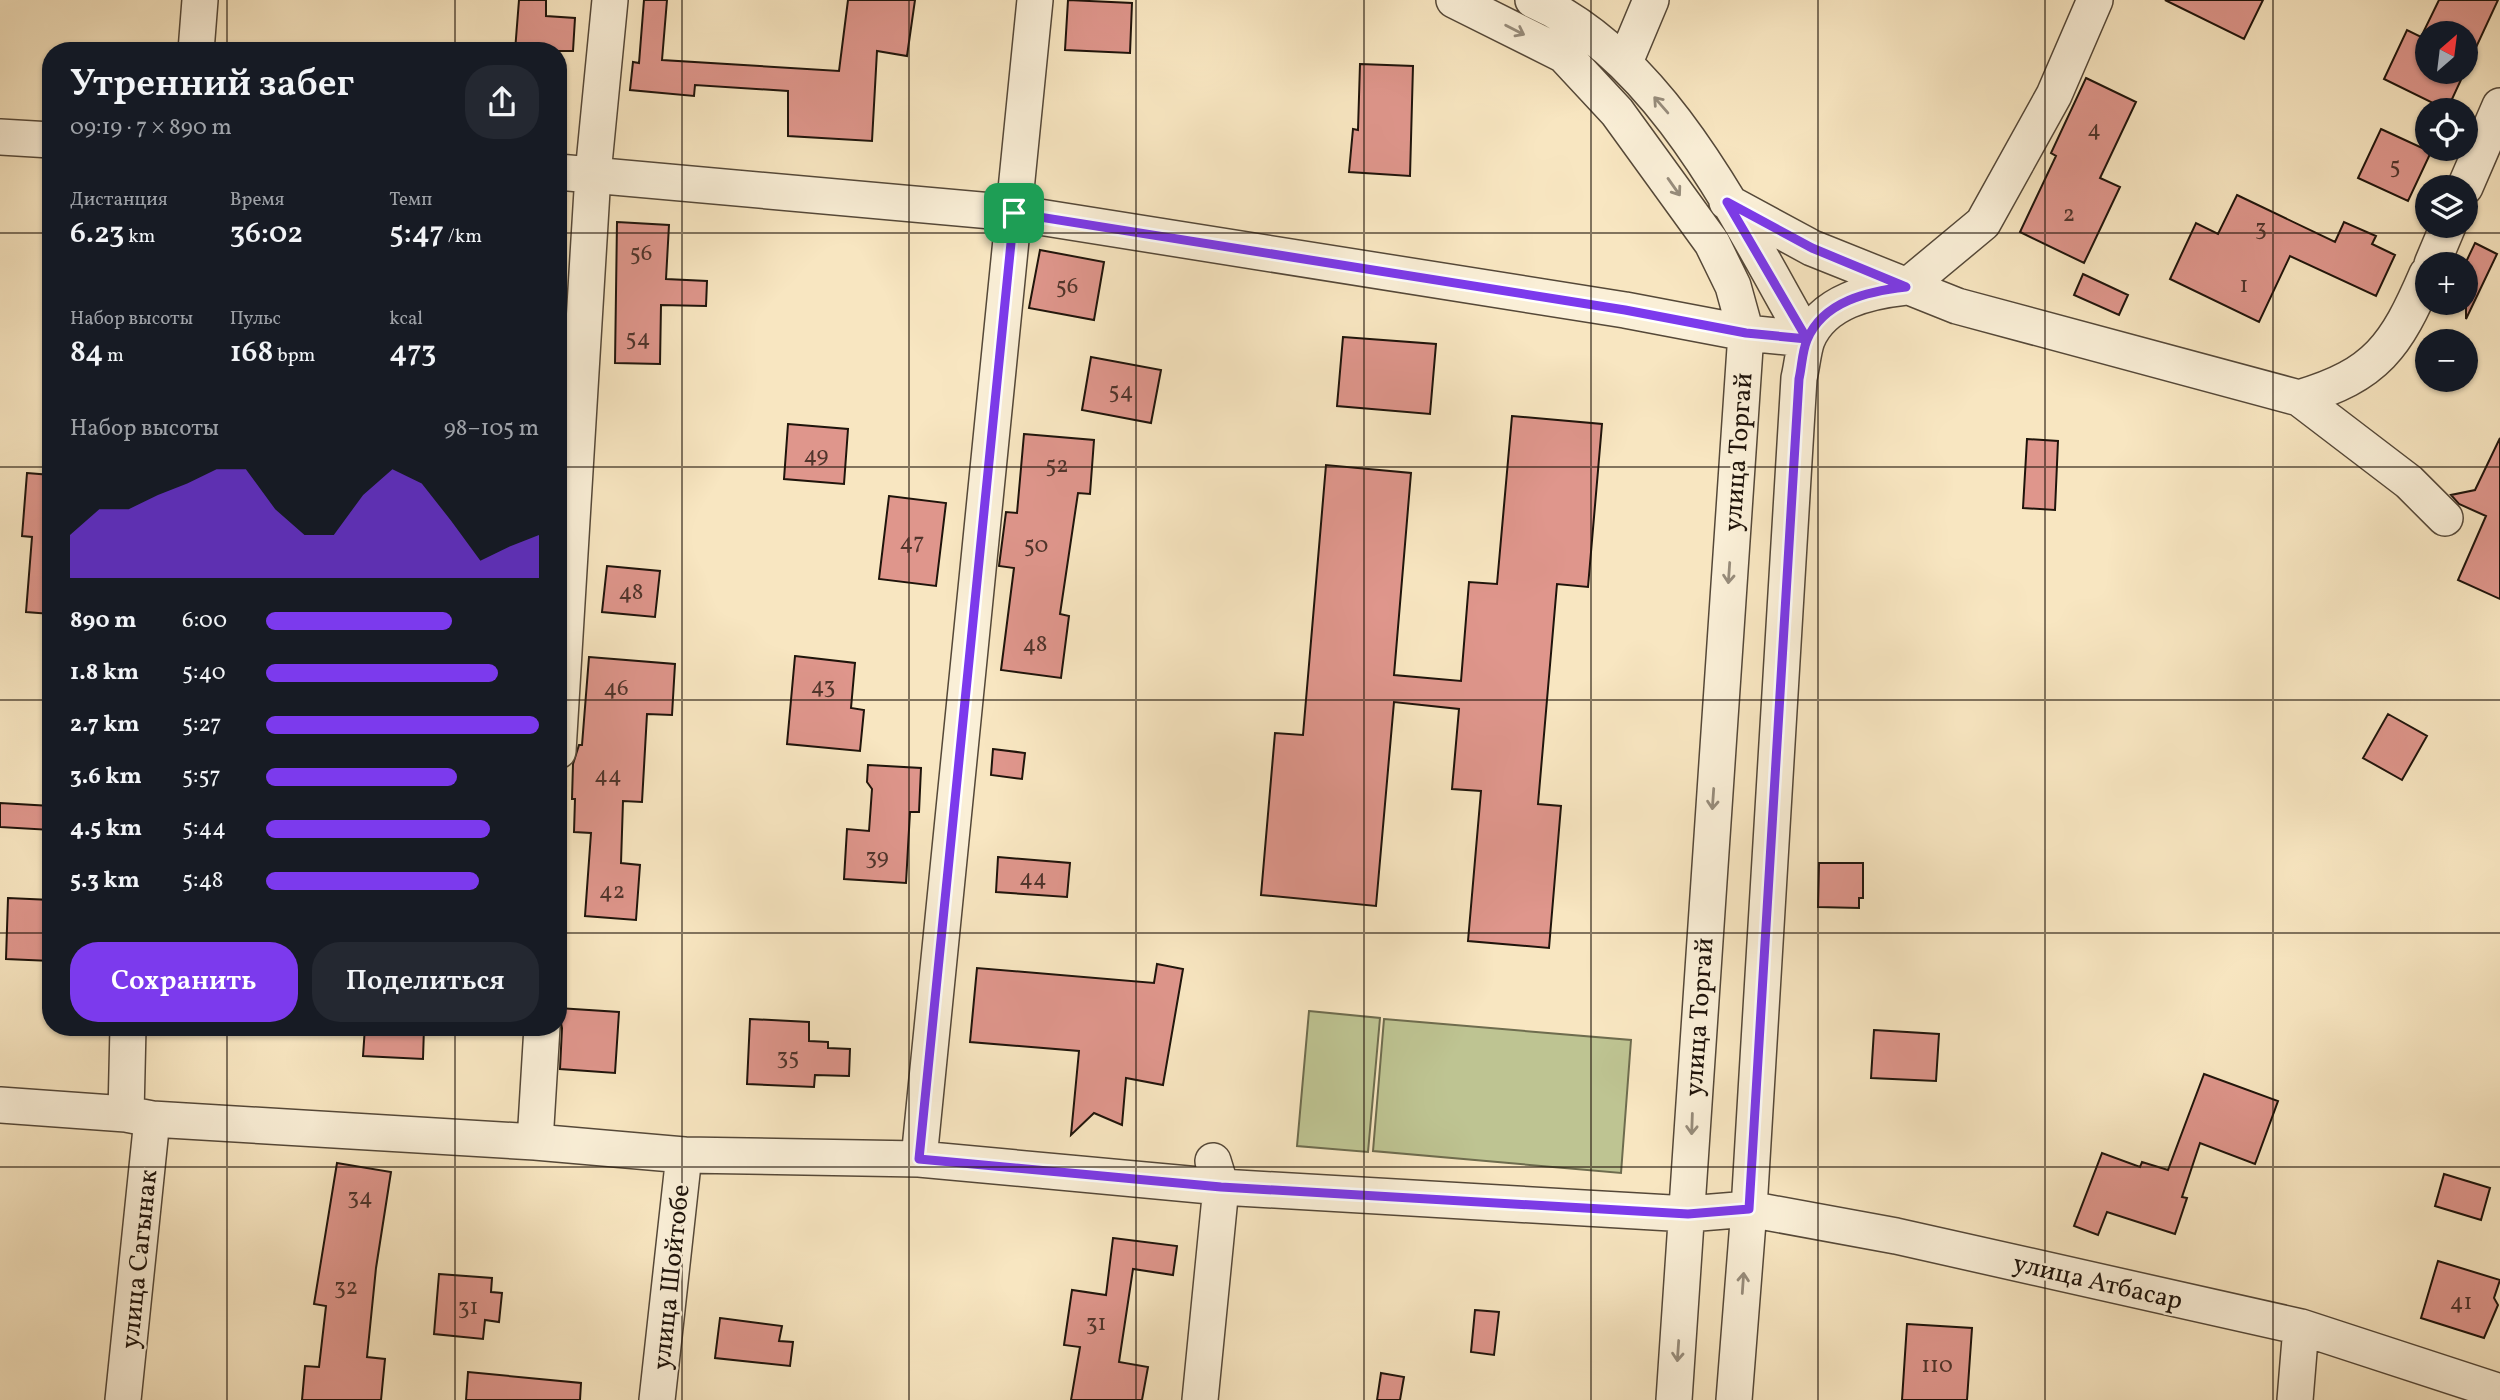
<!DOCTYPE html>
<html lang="ru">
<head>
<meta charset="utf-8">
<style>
	body { margin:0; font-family:Vollkorn,serif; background:#242831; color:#f1f3f6; height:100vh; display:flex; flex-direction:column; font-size:26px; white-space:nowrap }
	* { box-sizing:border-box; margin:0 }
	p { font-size:23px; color:#9ea1a6 }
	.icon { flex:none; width:38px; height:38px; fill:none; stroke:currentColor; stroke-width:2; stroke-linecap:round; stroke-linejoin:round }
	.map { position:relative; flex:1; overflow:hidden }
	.details { position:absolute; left:42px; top:42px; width:525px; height:994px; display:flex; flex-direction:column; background:#171b24; border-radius:28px; box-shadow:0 2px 5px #0004 }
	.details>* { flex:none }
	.needle { width:46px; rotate:28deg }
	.controls { position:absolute; left:2415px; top:21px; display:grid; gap:14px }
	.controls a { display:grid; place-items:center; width:63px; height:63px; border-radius:50%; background:#171b24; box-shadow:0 2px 5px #0004; font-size:35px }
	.pin { position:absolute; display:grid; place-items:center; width:60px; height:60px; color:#fff; margin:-30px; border-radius:14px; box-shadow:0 4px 10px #0006 }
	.round { display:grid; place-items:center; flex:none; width:74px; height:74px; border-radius:28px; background:#242831 }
	.summary { display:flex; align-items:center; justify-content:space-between; height:119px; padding:0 28px }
	h1 { font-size:38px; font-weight:600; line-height:52px }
	.figures { display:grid; grid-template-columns:repeat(3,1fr); gap:10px; height:119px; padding:7px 28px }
	.figures div { display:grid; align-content:center }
	.figures b { font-size:30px; font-weight:600 }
	.figures small { font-size:19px; font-weight:400 }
	.figures p { font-size:19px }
	.chart { height:196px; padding:14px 28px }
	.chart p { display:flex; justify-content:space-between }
	.chart svg { width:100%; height:126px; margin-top:7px; fill:#7c3aed; opacity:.7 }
	.button { display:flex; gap:14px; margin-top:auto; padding:14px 28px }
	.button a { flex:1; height:80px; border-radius:28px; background:#7c3aed; color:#fff; font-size:28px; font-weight:600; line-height:80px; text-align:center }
	.button a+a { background:#242831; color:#f1f3f6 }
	ul { padding:0 28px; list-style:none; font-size:23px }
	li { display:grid; grid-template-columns:112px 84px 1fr; align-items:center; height:52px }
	li i { height:18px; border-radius:9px; background:#7c3aed }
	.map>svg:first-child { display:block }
</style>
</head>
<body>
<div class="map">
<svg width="2500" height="1400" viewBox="0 0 2500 1400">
	<rect width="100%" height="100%" fill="#f8e6c1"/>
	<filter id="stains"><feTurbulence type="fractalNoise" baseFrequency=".00286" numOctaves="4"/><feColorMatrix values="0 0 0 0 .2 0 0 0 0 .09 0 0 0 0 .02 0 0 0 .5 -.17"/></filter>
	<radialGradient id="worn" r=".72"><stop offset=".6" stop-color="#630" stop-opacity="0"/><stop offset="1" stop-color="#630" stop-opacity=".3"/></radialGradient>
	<path fill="#bec492" stroke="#6e6c4e" stroke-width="2" d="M1309 1011 1380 1018 1368 1152 1297 1146Z
		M1384 1019 1631 1040 1621 1173 1373 1151Z"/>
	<path fill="#df968c" stroke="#1f140b" stroke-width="2" fill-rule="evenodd" d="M519 0H546V16L575 18 573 51H515Z
		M644 0H667L662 60 839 71 848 0H915L907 56 877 51 872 141 788 136V91L695 85 694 96 630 90 633 62 639 63Z
		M1068 0 1132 3 1130 53 1065 50Z
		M2165 0H2263L2244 39Z
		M2439 0H2498L2447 110 2384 79 2407 30 2421 37ZM2427 33H2466V72H2427Z
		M1360 64 1413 66 1410 176 1349 172 1353 129 1358 130Z
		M2086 78 2136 102 2100 178 2120 187 2084 263 2020 232 2056 156 2051 153Z
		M2381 129 2431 152 2408 201 2358 178Z
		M2237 195 2335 242 2344 222 2376 236 2372 244 2395 255 2376 296 2290 256 2259 322 2170 279 2196 223 2218 234Z
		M617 222 669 225 666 279 707 281 706 306 661 305 660 364 615 363Z
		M2475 243 2497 254 2466 319V262Z
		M1040 250 1104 262 1094 320 1029 308Z
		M2083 274 2128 295 2119 315 2074 295Z
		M1343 337 1436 344 1430 414 1337 406Z
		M1091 357 1161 370 1151 423 1082 410Z
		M1512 416 1602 424 1588 587 1557 584 1538 804 1561 806 1549 948 1468 941 1481 791 1452 789 1459 709 1394 702 1376 906 1261 895 1275 733 1303 735 1326 465 1411 473 1394 675 1461 681 1469 582 1497 584Z
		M788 424 848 429 844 484 784 479Z
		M1024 434 1094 440 1090 494 1078 493 1060 614 1069 616 1061 678 1001 670 1014 568 999 566 1006 512 1017 513Z
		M2500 438V599L2458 580 2486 516 2459 504 2451 495 2475 490Z
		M2027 439 2058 441 2055 510 2023 508Z
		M27 473 51 475V614L26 612 32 537 22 536Z
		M889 496 946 503 936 586 879 579Z
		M607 566 660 571 655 617 602 612Z
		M795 656 855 663 851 708 864 710 860 751 787 744Z
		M589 657 675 664 672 715 647 714 642 802 623 801 621 863 640 865 636 920 585 916 591 833 574 832 575 799H572L573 764 579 745H582Z
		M2388 714 2427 736 2402 780 2363 758Z
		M993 749 1025 753 1022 779 991 775Z
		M868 765 921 768 919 812H910L906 883 844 879 847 829 869 831 872 789 867 782Z
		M0 803 51 806V830L0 827Z
		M998 857 1070 863 1067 897 996 892Z
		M1819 863H1863V898H1859V908L1818 907Z
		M8 898 51 900V961L6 959Z
		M1157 964 1183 969 1163 1085 1126 1078 1122 1125 1094 1113 1071 1135 1079 1051 970 1042 977 968 1154 983Z
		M558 1008 619 1012 615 1073 560 1069 562 1028Z
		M750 1019 809 1022V1041L828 1042V1048L850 1049 849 1076 815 1075 814 1087 747 1084Z
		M365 1027H424L423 1059 363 1056Z
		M1874 1030 1939 1034 1936 1081 1871 1078Z
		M2204 1074 2278 1101 2255 1164 2200 1143 2182 1197 2187 1198 2175 1234 2107 1212 2098 1235 2074 1226 2102 1153 2140 1167 2142 1162 2168 1170Z
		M337 1163 391 1172 376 1268 367 1357 385 1359 381 1400H302L305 1366 319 1367 326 1306 314 1304Z
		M2444 1174 2490 1188 2481 1220 2435 1206Z
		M1113 1238 1177 1246 1173 1275 1133 1269 1119 1362 1148 1367 1142 1400H1071L1080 1347 1064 1345 1072 1290 1106 1295Z
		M2438 1261 2500 1280 2494 1298 2498 1305 2484 1338 2421 1318Z
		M439 1274 492 1278 491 1292 502 1293 499 1322 485 1320 483 1339 434 1334Z
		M1475 1310 1499 1312 1494 1355 1471 1352Z
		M720 1318 782 1326 779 1341 793 1342 790 1366 715 1358Z
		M1907 1324 1972 1328 1967 1400H1902Z
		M468 1372 581 1383 580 1400H466Z
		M1381 1373 1404 1377 1400 1400H1377Z"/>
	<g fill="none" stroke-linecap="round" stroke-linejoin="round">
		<defs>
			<path id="minor" d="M1454 0 1564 55 1617 112 1712 243 1733 286 1746 333 1674 1400
				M1533 0C1663 57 1739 221 1807 339
				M196 51 200 0
				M1625 62 1651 0
				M0 137 51 140
				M558 172 1014 213 1625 310 1746 333 1807 339
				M2465 187 2500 106
				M1727 202 1812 248 1957 306 2299 398 2409 482 2445 518
				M2432 264 2448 226
				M1906 287 1983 223 2054 95 2095 0
				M2299 398C2377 375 2396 346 2427 274
				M558 751 593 174 610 0
				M0 1105 126 1114 152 1119 535 1142 684 1155 919 1159 1221 1187 1688 1214 1749 1209 1896 1236 2301 1327 2500 1392
				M126 1114 128 1027
				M535 1142 542 1027
				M919 1159 1035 0
				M123 1400 152 1119
				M657 1400 684 1155
				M1200 1400 1221 1187 1213 1161
				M1734 1400 1749 1209 1799 378C1802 366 1803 351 1807 340 1823 301 1869 291 1906 287
				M2295 1400 2301 1327"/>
		</defs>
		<use href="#minor" stroke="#554838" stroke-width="38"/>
		<use href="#minor" stroke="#faefd7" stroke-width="35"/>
	</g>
	<defs><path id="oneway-shaft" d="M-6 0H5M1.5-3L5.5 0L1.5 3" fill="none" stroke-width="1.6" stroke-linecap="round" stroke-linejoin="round" transform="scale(1.75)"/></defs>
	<g stroke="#978c7b">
		<use href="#oneway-shaft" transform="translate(1515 30) rotate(27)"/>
		<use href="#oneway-shaft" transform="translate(1661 105) rotate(-131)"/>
		<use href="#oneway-shaft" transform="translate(1674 187) rotate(55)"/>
		<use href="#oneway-shaft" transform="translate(1729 573) rotate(94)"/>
		<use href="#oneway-shaft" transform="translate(1713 799) rotate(94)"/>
		<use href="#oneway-shaft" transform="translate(1692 1124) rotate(92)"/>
		<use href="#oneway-shaft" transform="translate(1743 1283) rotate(-86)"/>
		<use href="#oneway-shaft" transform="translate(1678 1351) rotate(94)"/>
	</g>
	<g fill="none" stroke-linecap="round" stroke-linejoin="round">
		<defs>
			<path id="route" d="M1014 213 919 1159 1221 1187 1688 1214 1749 1209 1799 379C1802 366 1802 352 1807 340 1823 301 1869 291 1906 287L1812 248 1727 202 1807 339 1746 333 1625 310 1014 213"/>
		</defs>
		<use href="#route" stroke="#fff" stroke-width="14"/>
		<use href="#route" stroke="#7c3aed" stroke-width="9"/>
	</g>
	<path fill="none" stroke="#1f140b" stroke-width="2" stroke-opacity="0.55" d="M227 0V51M455 0V51M682 0V1400M909 0V1400M1136 0V1400M1364 0V1400M1591 0V1400M1818 0V1400M2045 0V1400M2273 0V1400M0 233H51M558 233H2500M0 467H51M558 467H2500M0 700H51M558 700H2500M0 933H51M558 933H2500M227 1027V1400M455 1027V1400M0 1167H2500"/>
	<g text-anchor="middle" stroke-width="5" stroke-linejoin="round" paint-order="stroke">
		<g font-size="23" fill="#4f342b">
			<text x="2094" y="136">4</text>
			<text x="2395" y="173">5</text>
			<text x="2069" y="221">2</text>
			<text x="2261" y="235">3</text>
			<text x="641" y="260">56</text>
			<text x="2244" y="292">1</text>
			<text x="1067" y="293">56</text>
			<text x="638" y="345">54</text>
			<text x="1121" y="398">54</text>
			<text x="816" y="462">49</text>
			<text x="1057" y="472">52</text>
			<text x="912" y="549">47</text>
			<text x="1036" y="552">50</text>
			<text x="631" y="599">48</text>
			<text x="1035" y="651">48</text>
			<text x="823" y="693">43</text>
			<text x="616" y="695">46</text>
			<text x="608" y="782">44</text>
			<text x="877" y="864">39</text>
			<text x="1033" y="885">44</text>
			<text x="612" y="898">42</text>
			<text x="788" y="1064">35</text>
			<text x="360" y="1204">34</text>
			<text x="346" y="1294">32</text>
			<text x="2461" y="1309">41</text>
			<text x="468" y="1314">31</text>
			<text x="1096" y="1330">31</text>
			<text x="1937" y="1372">110</text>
		</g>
		<g font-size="26" fill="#1f140b" stroke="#faefd7">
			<text transform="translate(1737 452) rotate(-86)" y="9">улица Торгай</text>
			<text transform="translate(1698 1017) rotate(-86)" y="9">улица Торгай</text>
			<text transform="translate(138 1259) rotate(-84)" y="9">улица Сагынак</text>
			<text transform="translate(670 1277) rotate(-84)" y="9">улица Шойтобе</text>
			<text transform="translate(2098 1281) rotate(13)" y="9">улица Атбасар</text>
		</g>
	</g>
	<rect width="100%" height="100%" filter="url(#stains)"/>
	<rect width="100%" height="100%" fill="url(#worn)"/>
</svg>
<div class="controls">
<a><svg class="needle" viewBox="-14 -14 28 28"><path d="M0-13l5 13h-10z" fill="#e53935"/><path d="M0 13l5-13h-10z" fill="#9ea1a6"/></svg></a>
<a><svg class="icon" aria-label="locate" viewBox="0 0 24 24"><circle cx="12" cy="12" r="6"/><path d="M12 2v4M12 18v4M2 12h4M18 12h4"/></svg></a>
<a><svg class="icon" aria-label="layers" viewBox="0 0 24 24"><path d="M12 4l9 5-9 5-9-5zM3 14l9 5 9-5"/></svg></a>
<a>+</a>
<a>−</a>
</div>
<div class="pin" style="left:1014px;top:213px;background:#1e9e55"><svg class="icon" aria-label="arrive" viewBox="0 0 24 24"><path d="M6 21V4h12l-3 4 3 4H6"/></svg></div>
<section class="details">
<div class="summary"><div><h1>Утренний забег</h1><p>09:19 · 7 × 890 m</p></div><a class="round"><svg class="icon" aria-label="share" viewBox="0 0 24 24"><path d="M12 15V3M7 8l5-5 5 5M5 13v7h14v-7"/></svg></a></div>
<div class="figures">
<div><p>Дистанция</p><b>6.23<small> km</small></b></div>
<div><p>Время</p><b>36:02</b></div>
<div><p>Темп</p><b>5:47<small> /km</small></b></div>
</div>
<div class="figures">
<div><p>Набор высоты</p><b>84<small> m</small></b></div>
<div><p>Пульс</p><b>168<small> bpm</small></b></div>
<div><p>kcal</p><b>473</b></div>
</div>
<div class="chart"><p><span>Набор высоты</span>98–105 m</p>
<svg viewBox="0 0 160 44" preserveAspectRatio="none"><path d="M0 44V29L10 20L20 20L30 15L40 11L50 6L60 6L70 20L80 29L90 29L100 15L110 6L120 11L130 24L140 38L150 33L160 29V44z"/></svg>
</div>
<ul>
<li><b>890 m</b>6:00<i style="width:68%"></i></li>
<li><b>1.8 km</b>5:40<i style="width:85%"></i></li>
<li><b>2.7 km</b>5:27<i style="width:100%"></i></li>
<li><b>3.6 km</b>5:57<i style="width:70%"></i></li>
<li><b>4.5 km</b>5:44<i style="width:82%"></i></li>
<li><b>5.3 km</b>5:48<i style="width:78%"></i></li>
</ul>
<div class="button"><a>Сохранить</a><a>Поделиться</a></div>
</section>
</div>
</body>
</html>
